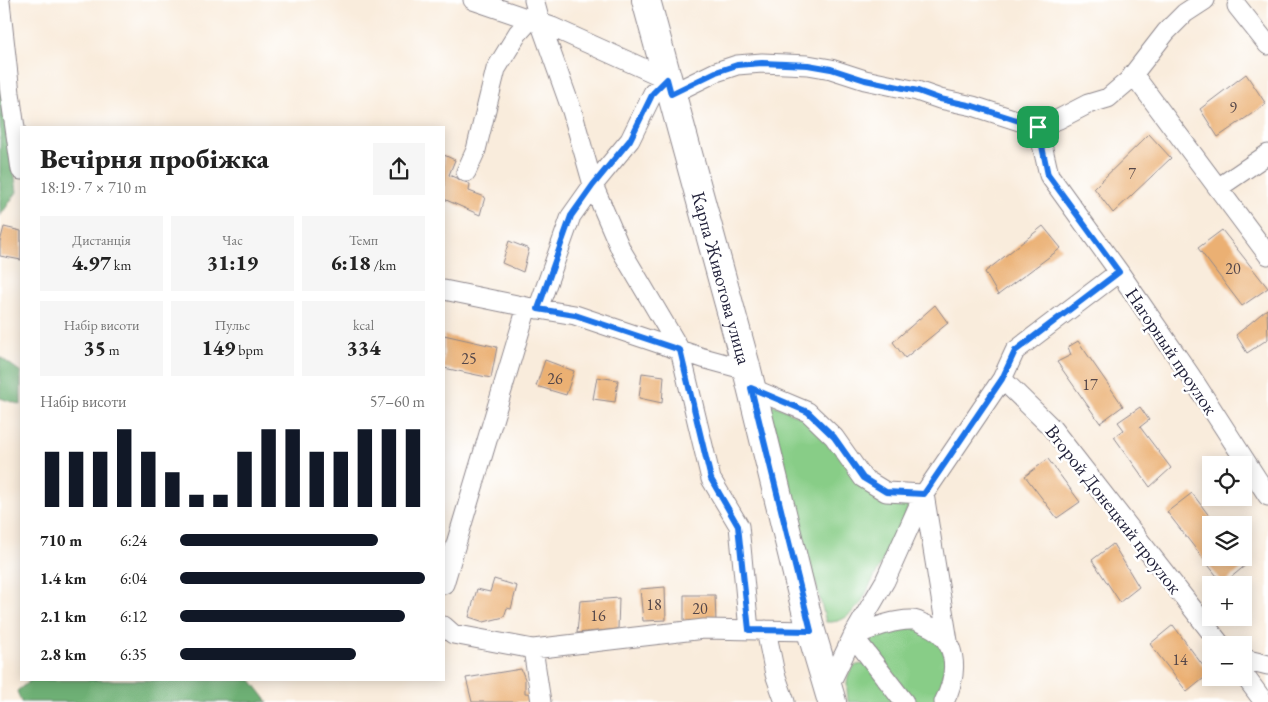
<!DOCTYPE html>
<html lang="uk">
<head>
<meta charset="utf-8">
<style>
	body { margin:0; font-family:"EB Garamond",serif; background:#f6f6f6; color:#222; height:100vh; display:flex; flex-direction:column; font-size:19px; white-space:nowrap }
	* { box-sizing:border-box; margin:0 }
	p { font-size:16px; color:#767676 }
	.icon { flex:none; width:28px; height:28px; fill:none; stroke:currentColor; stroke-width:2; stroke-linecap:round; stroke-linejoin:round }
	.map { position:relative; flex:1; overflow:hidden }
	.panel { position:absolute; left:20px; top:126px; width:425px; height:555px; display:flex; flex-direction:column; background:#fff; border-radius:0px; box-shadow:0 2px 12px #0003 }
	.panel>* { flex:none }
	.buttons { position:absolute; left:1202px; top:456px; display:grid; gap:10px }
	.buttons a { display:grid; place-items:center; width:50px; height:50px; border-radius:0px; background:#fff; box-shadow:0 2px 12px #0003; font-size:25px }
	.pin { position:absolute; display:grid; place-items:center; width:42px; height:42px; color:#fff; margin:-21px; border-radius:10px; box-shadow:0 2px 8px #0006 }
	.round { display:grid; place-items:center; flex:none; width:52px; height:52px; border-radius:0px; background:#f6f6f6 }
	.head { display:flex; align-items:center; justify-content:space-between; height:85px; padding:0 20px }
	h1 { font-size:28px; font-weight:800; line-height:38px }
	.metrics { display:grid; grid-template-columns:repeat(3,1fr); gap:8px; height:85px; padding:5px 20px }
	.metrics div { display:grid; align-content:center; border-radius:0px; background:#f6f6f6; text-align:center }
	.metrics b { font-size:21px; font-weight:800 }
	.metrics small { font-size:14px; font-weight:400 }
	.metrics p { font-size:14px }
	.chart { height:140px; padding:10px 20px }
	.chart p { display:flex; justify-content:space-between }
	.chart svg { width:100%; height:90px; margin-top:5px; stroke:#111827; stroke-width:6 }
	ul { padding:0 20px; list-style:none; font-size:16px }
	li { display:grid; grid-template-columns:80px 60px 1fr; align-items:center; height:38px }
	li i { height:12px; border-radius:6px; background:#111827 }
	.map>svg:first-child { display:block }
</style>
</head>
<body>
<div class="map">
<svg width="1268" height="702" viewBox="0 0 1268 702">
	<rect width="100%" height="100%" fill="#fff"/>
	<filter id="ink" filterUnits="userSpaceOnUse"><feTurbulence type="fractalNoise" baseFrequency=".02" numOctaves="2"/><feDisplacementMap in="SourceGraphic" scale="10" xChannelSelector="R" yChannelSelector="G"/><feConvolveMatrix kernelMatrix="1 2 1 2 8 2 1 2 1" color-interpolation-filters="sRGB"/></filter>
	<filter id="wash" filterUnits="userSpaceOnUse"><feTurbulence type="fractalNoise" baseFrequency=".0096" numOctaves="4" result="noise"/><feDisplacementMap in="SourceGraphic" scale="20" xChannelSelector="R" yChannelSelector="G"/><feGaussianBlur stdDeviation="1.12" result="paint"/><feColorMatrix in="noise" values="0 0 0 0 0 0 0 0 0 0 0 0 0 0 0 0 0 1.4 0 .05"/><feComposite in="paint" operator="in"/></filter>
	<g filter="url(#wash)">
		<rect width="100%" height="100%" fill="#f9ecdc"/>
		<path fill="#88cd87" stroke="#557861" d="M768 402 806 420 891 501 909 504 904 519 861 603C850 615 843 623 826 622Z
			M916 627 935 636 946 657 948 677 939 702H914L868 638 883 631Z
			M870 664 897 702H848C847 690 844 671 857 665 860 664 866 664 870 664Z"/>
		<path fill="#6eb074" stroke="#486958" d="M0 55 17 192 0 216Z
			M0 357 21 372V405L0 398Z
			M31 680H251L268 702H21L17 691Z"/>
		<g id="blocks">
			<path fill="#ebb073" d="M1246 74 1266 104 1218 137 1200 109Z
				M1149 134 1171 158 1113 213 1094 188Z
				M444 155 455 160 449 175 470 184 469 191 485 197 480 215 444 199Z
				M1043 226 1061 248 998 295 985 272Z
				M4 227 21 231V260L0 256V242Z
				M1222 230 1268 288 1242 306 1198 248Z
				M509 241 529 249 523 272 502 263Z
				M935 305 948 323 905 358 893 342Z
				M1267 309 1268 339 1247 353 1236 335Z
				M444 335 497 347 491 378 444 368Z
				M1078 341 1123 406 1100 423 1057 362 1071 355 1068 347Z
				M545 360 574 371 566 395 536 386Z
				M642 373 664 376 662 403 639 398Z
				M597 377 618 380 615 402 593 399Z
				M1140 407 1149 420 1140 427 1171 468 1150 487 1114 437 1124 430 1118 422Z
				M1048 459 1080 502 1057 518 1025 476Z
				M1192 493 1216 525H1211V558H1241L1247 564 1223 584 1167 512Z
				M1113 544 1139 587 1120 602 1092 560Z
				M494 579 517 586 511 609 507 608 504 617 484 622 469 617 477 589 490 592Z
				M665 587 666 620 643 621 640 589Z
				M684 595H715L716 622H684Z
				M619 598 618 629 577 633 580 601Z
				M1173 625 1209 674 1187 692 1150 644Z
				M521 669 525 679V693L535 694V702H472L466 678Z"/>
		</g>
	</g>
	<g filter="url(#ink)">
		<use href="#blocks" fill-opacity="0" stroke="#8e878c" stroke-width="1"/>
		<g fill="none" stroke-linecap="round" stroke-linejoin="round">
			<defs>
				<path id="street" d="M473 0 552 27 667 79 653 93 630 140 593 185 571 216 538 309
					M534 0 540 22 572 111 593 185 621 250 680 350 711 479 739 526 749 630
					M0 2 10 93 21 170
					M1237 6 1268 45
					M1133 74 1268 255
					M671 94 716 72 737 65 762 63 808 65 831 69 865 80 917 91 940 99 973 106 1038 127 1059 119 1088 104 1108 98 1128 81 1166 32 1185 13 1205 0
					M1038 127 1049 175 1119 272 1190 375 1268 496
					M466 172 476 150 496 69 518 33 531 19
					M1218 188 1268 154
					M444 290 527 307 575 315 703 358 747 370
					M1002 379 1051 427 1221 645
					M751 388 808 412 834 437 863 478 886 492 924 494 948 641
					M444 584 527 307
					M444 626 453 634 533 649 704 629 811 631
					M766 630 775 674 785 702
					M533 649 541 702
					M1244 659 1268 665
					M1244 675 1264 702
					M828 688 853 636 885 581 924 494 1002 379 1015 351 1119 272
					M904 702 853 636C871 629 894 619 913 620 917 620 921 623 924 624 959 637 959 673 944 702"/>
				<g id="secondary">
					<path id="s1" d="M646 0 747 370 811 631 832 702"/>
				</g>
			</defs>
			<use href="#street" stroke="#8e878c" stroke-width="21"/>
			<use href="#secondary" stroke="#8e878c" stroke-width="30"/>
			<use href="#street" stroke="#fff" stroke-width="19"/>
			<use href="#secondary" stroke="#fff" stroke-width="28"/>
		</g>
	</g>
	<g fill="none" stroke-linecap="round" stroke-linejoin="round" filter="url(#ink)">
		<defs>
			<path id="route" d="M762 63 808 65 831 69 865 80 918 91 940 99 973 106 1038 127 1048 175 1119 272 1015 351 1002 379 924 494 886 492 863 478 834 437 808 412 751 388 811 631 749 630 738 526 711 479 680 350 575 315 538 309 571 216 593 185 630 140 653 93 667 79 671 94 716 72 737 65Z"/>
		</defs>
		<use href="#route" stroke="#fff" stroke-width="10"/>
		<use href="#route" stroke="#1a73e8" stroke-width="6"/>
	</g>
	<g text-anchor="middle" stroke-width="5" stroke-linejoin="round" paint-order="stroke">
		<g font-size="16" fill="#544649">
			<text x="1233" y="113">9</text>
			<text x="1132" y="179">7</text>
			<text x="1233" y="274">20</text>
			<text x="469" y="364">25</text>
			<text x="555" y="384">26</text>
			<text x="1090" y="390">17</text>
			<text x="654" y="610">18</text>
			<text x="700" y="614">20</text>
			<text x="598" y="621">16</text>
			<text x="1180" y="665">14</text>
		</g>
		<g font-size="19" fill="#22223b" stroke="#fff">
			<text dy="7" stroke="none"><textPath href="#s1" startOffset="288">Карпа Животова улица</textPath></text>
			<text transform="translate(1172 351) rotate(56)" y="7">Нагорный проулок</text>
			<text transform="translate(1114 509) rotate(52)" y="7">Второй Донецкий проулок</text>
		</g>
	</g>
</svg>
<div class="buttons">
<a><svg class="icon" aria-label="locate" viewBox="0 0 24 24"><circle cx="12" cy="12" r="6"/><path d="M12 2v4M12 18v4M2 12h4M18 12h4"/></svg></a>
<a><svg class="icon" aria-label="layers" viewBox="0 0 24 24"><path d="M12 4l9 5-9 5-9-5zM3 14l9 5 9-5"/></svg></a>
<a>+</a>
<a>−</a>
</div>
<div class="pin" style="left:1038px;top:127px;background:#1e9e55"><svg class="icon" aria-label="arrive" viewBox="0 0 24 24"><path d="M6 21V4h12l-3 4 3 4H6"/></svg></div>
<section class="panel">
<div class="head"><div><h1>Вечірня пробіжка</h1><p>18:19 · 7 × 710 m</p></div><a class="round"><svg class="icon" aria-label="share" viewBox="0 0 24 24"><path d="M12 15V3M7 8l5-5 5 5M5 13v7h14v-7"/></svg></a></div>
<div class="metrics">
<div><p>Дистанція</p><b>4.97<small> km</small></b></div>
<div><p>Час</p><b>31:19</b></div>
<div><p>Темп</p><b>6:18<small> /km</small></b></div>
</div>
<div class="metrics">
<div><p>Набір висоти</p><b>35<small> m</small></b></div>
<div><p>Пульс</p><b>149<small> bpm</small></b></div>
<div><p>kcal</p><b>334</b></div>
</div>
<div class="chart"><p><span>Набір висоти</span>57–60 m</p>
<svg viewBox="0 0 160 44" preserveAspectRatio="none"><path d="M5 44V17M15 44V17M25 44V17M35 44V6M45 44V17M55 44V27M65 44V38M75 44V38M85 44V17M95 44V6M105 44V6M115 44V17M125 44V17M135 44V6M145 44V6M155 44V6"/></svg>
</div>
<ul>
<li><b>710 m</b>6:24<i style="width:81%"></i></li>
<li><b>1.4 km</b>6:04<i style="width:100%"></i></li>
<li><b>2.1 km</b>6:12<i style="width:92%"></i></li>
<li><b>2.8 km</b>6:35<i style="width:72%"></i></li>
</ul>
</section>
</div>
</body>
</html>
